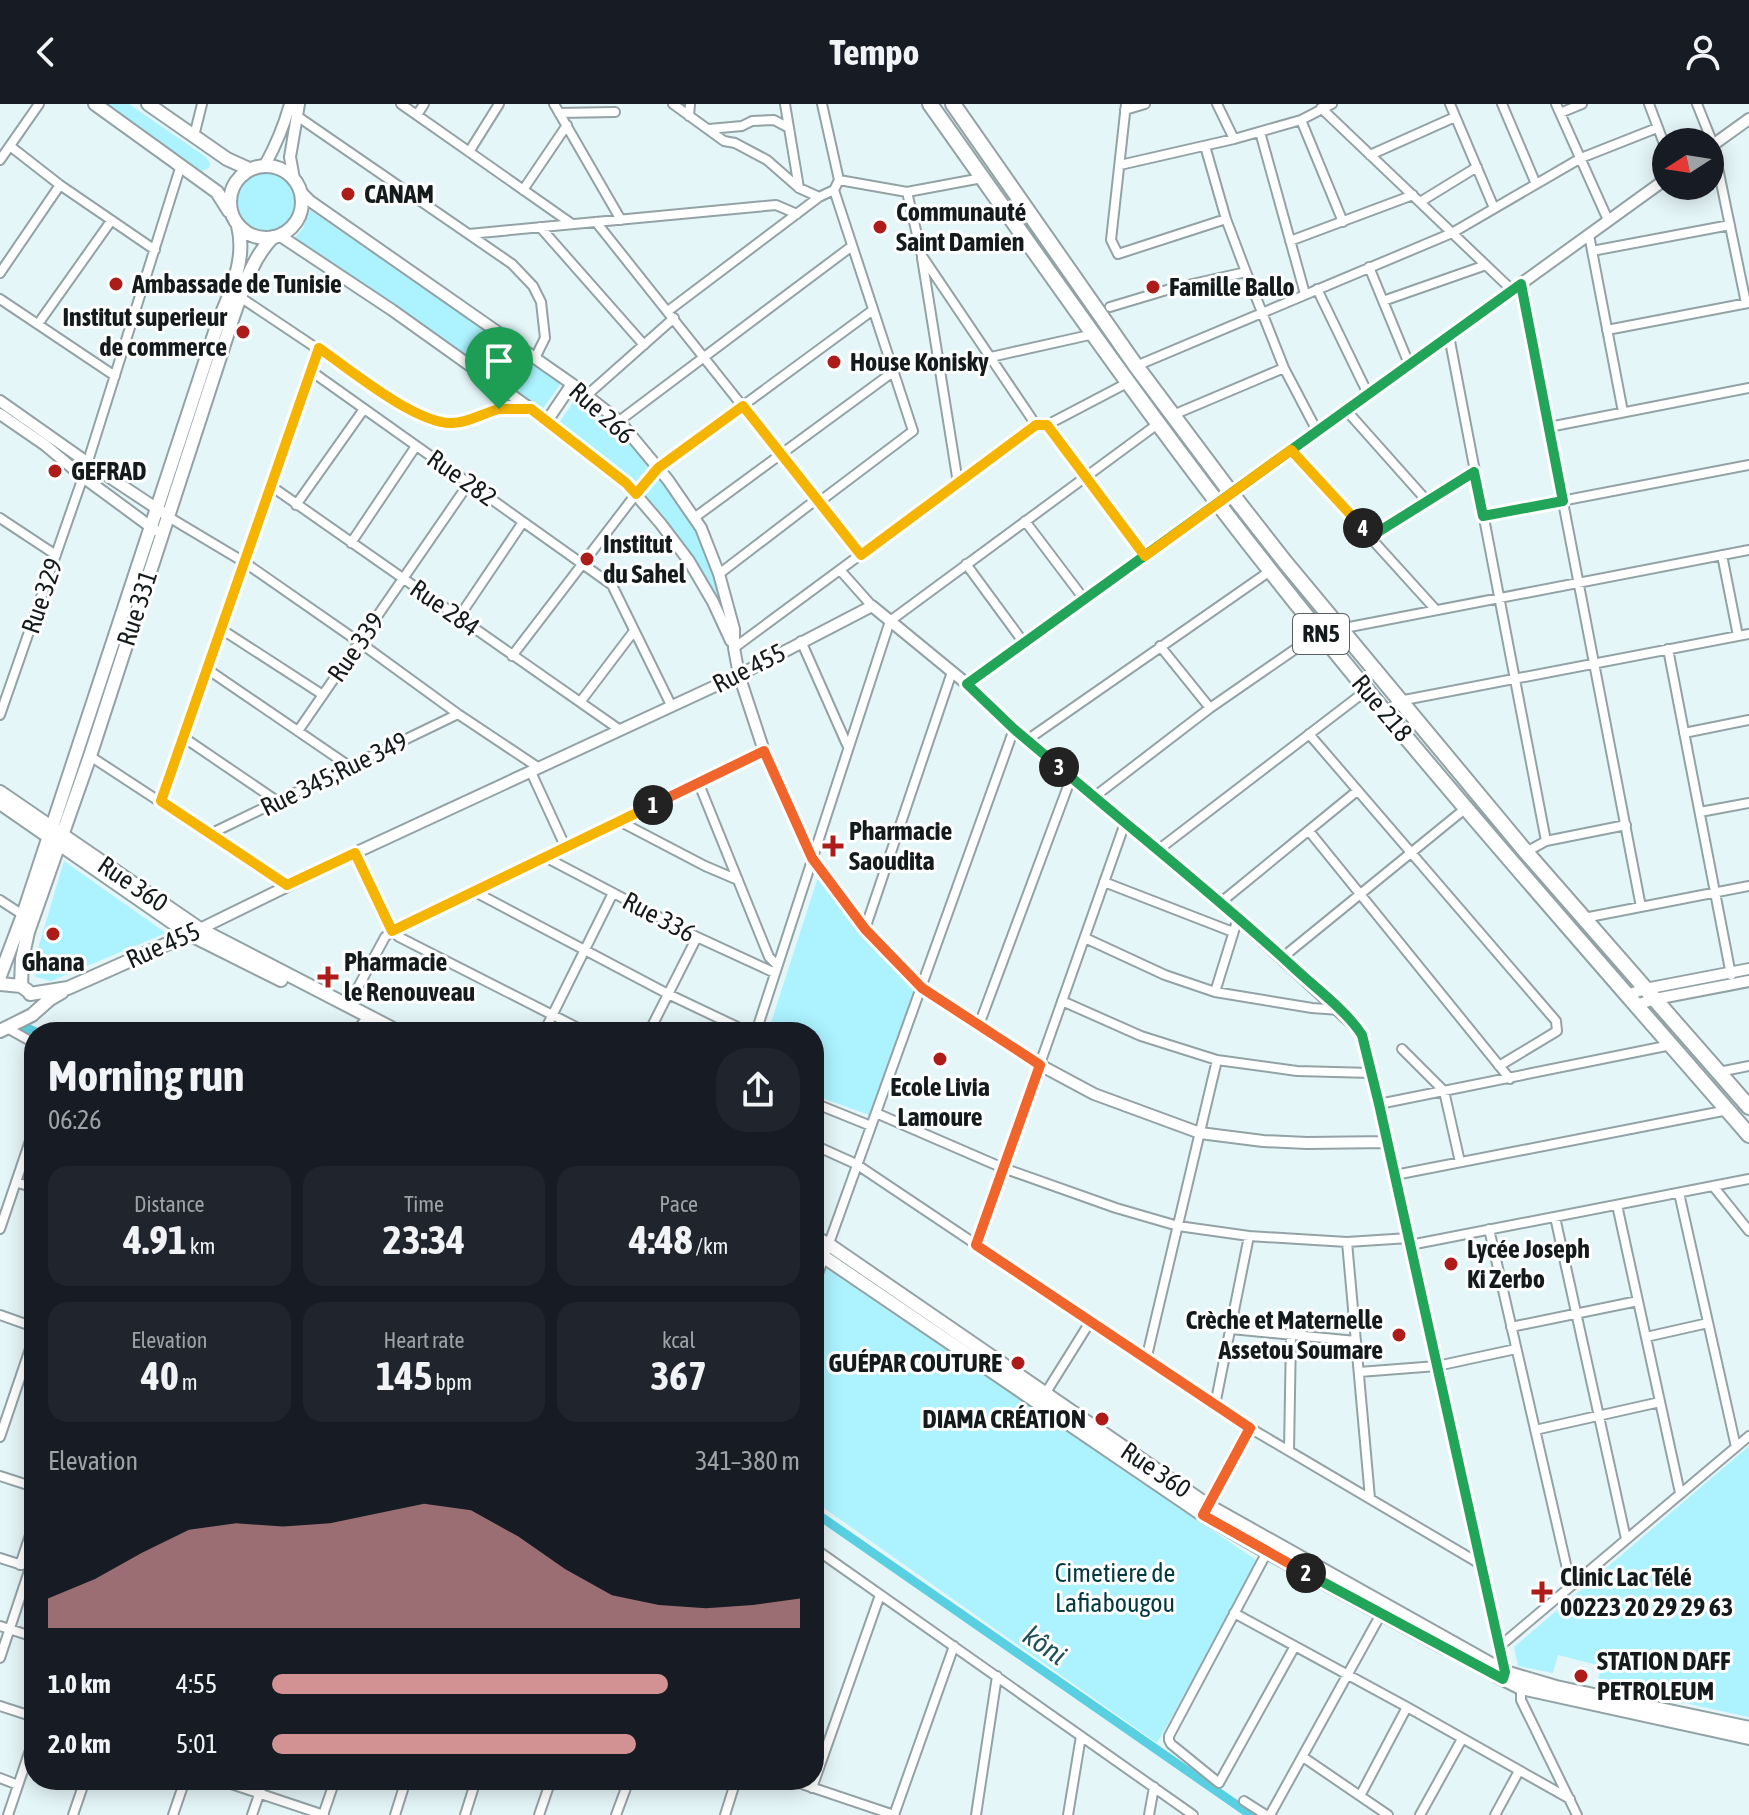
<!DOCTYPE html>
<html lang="en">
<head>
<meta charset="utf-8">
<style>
	body { margin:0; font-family:"Asap Condensed",sans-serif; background:#20242c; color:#f1f3f6; height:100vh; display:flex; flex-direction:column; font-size:30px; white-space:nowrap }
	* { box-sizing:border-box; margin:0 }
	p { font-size:26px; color:#9ea1a6 }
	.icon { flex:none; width:44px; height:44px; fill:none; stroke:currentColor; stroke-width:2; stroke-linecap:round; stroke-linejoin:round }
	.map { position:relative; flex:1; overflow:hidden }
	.panel { position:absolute; left:24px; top:918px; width:800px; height:768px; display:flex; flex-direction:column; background:#171b24; border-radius:32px; box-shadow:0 4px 20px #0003 }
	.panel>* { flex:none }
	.needle { width:52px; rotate:258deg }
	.controls { position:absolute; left:1652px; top:24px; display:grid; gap:16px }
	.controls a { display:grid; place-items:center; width:72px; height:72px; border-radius:50%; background:#171b24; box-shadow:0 4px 20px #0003; font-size:40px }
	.pin { position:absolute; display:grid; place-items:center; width:68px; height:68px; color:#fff; margin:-82px -34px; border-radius:50% 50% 50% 0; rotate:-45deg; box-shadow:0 0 8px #0007 }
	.pin .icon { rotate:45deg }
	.km { position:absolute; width:40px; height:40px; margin:-20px; border-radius:50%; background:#222; color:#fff; font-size:22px; line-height:40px; text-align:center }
	.round { display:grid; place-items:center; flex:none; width:84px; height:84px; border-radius:32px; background:#20242c }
	.head { display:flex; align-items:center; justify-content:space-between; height:136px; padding:0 24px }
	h1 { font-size:44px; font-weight:700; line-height:60px }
	.figures { display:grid; grid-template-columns:repeat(3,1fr); gap:12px; height:136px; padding:8px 24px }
	.figures div { display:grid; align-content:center; border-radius:20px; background:#20242c; text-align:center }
	.figures b { font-size:40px; font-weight:700 }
	.figures small { font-size:22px; font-weight:400 }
	.figures p { font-size:22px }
	.chart { height:224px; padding:16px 24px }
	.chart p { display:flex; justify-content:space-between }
	.chart svg { width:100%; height:144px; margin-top:8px; fill:#d29293; opacity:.7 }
	ul { padding:0 24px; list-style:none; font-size:26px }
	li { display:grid; grid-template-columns:128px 96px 1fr; align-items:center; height:60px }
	li i { height:20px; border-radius:10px; background:#d29293 }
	header { display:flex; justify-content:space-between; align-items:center; height:104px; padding:0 24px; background:#171b24; font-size:36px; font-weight:700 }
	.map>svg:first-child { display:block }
</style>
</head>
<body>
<header><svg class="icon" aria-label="back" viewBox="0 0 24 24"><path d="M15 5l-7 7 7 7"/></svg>Tempo<svg class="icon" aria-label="person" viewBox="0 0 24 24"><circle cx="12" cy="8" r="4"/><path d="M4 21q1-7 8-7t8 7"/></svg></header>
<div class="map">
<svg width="1749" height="1711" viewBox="0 0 1749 1711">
	<rect width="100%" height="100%" fill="#e5f6f9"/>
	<path fill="#acf3ff" d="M105 0H129L206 53 210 59 209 64 202 67 198 65Z
		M237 98a30 30 0 1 1 60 0a30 30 0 1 1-60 0Z
		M310 106 558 276 560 281 541 307 293 136 303 124Z
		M577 293 627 334 657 368 697 426 720 484 728 523 669 426 558 320Z
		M64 757 166 829 51 877 36 873 32 865Z
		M820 767 864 830 915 884 869 1011 814 991V928H768Z
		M826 1164 1259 1458 1157 1639 814 1397V1201Z
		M1749 1342V1613L1597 1580 1601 1562 1558 1551 1553 1569 1518 1562 1514 1543Z"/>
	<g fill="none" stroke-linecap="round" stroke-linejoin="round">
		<path stroke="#59d0e2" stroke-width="9" d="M23 922 36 928
			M814 1408 1251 1711"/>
		<defs>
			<path id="minor" d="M401 0 572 120
				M554 0 621 116
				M673 0 724 37 735 39 767 56 799 84 819 93 834 86 839 76 822 0
				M785 0 799 84
				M1126 0 1111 136 1118 150 1226 115
				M1217 0 1234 35
				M1450 0 1494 104
				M1502 0 1536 80
				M1556 0 1608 116
				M1649 0 1666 45
				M1697 0 1713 40 1746 199
				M1321 4 1512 186
				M1125 6 1145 0
				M559 9 615 8
				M1560 9 1582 0
				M417 11 424 0
				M297 12 512 160 533 182 541 198 545 234 535 254
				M689 12 690 0
				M1301 16 1343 118
				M709 25 742 22 752 17 774 16 789 24
				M1260 28 1305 190
				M194 32 202 0
				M10 42 60 81 155 146
				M1205 42 1226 115 1246 168 1284 264 1317 327
				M469 48 499 0
				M1370 51 1455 13
				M0 56 39 0
				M1120 61 1234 35 1301 16 1332 0
				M839 76 907 88 922 152 1036 321
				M523 86 567 21
				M907 88 982 74
				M1420 98 1477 63
				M596 118 861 451
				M540 123 644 241
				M469 130 776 101 797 110
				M1589 131 1623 308
				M1290 137 1413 91
				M1592 147 1730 121
				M922 154 958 379
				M1369 163 1409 260
				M0 169 60 81
				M1521 180 1641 803
				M1317 185 1368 290
				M240 193 394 296 432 317 453 320 472 316 485 308 499 305H530
				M0 195 115 272
				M1383 197 1486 161
				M1110 203 1170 185 1246 168
				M668 207 819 93
				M38 220 111 117
				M1607 226 1748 199
				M1449 232 1546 737
				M991 253 1094 230
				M1136 262 1452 129 1581 54 1657 24
				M311 267 612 481 671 601
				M586 292 674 214
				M1346 306 1427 397
				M1173 311 1284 264
				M619 317 852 142
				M1047 321 1145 452
				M1549 323 1749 284
				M1291 346 1436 506
				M271 382 620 626
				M819 398 913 327 834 86
				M296 401 364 305
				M167 412 244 458 359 538 458 610 539 664
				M1483 412 1749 361
				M0 414 56 451
				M694 414 893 268
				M1025 417 1084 495
				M1370 433 1474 368
				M351 439 416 342
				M1722 451 1738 532
				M966 460 1024 539
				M840 466 872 502
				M719 470 817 395
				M459 513 523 418
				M221 525 323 591
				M1339 525 1749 446
				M801 537 848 643
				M1160 542 1210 604
				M734 544 1036 321H1047L1129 278
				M1668 545 1731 871
				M512 552 636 390 658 364 873 206
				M207 565 349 662
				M581 597 634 527
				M1386 609 1399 597 1749 530
				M0 611 83 373 181 61
				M298 627 469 379
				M1684 629 1749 616
				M1309 630 1556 917 1557 927 1499 962
				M183 633 277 697
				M1027 636 1270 467
				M90 652 287 781
				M531 668 565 742
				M699 680 769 853 777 861
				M1094 693 1210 604 1320 528
				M161 697 319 244
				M1700 708 1749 699
				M619 717 705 762 738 776
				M1309 727 1510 975
				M210 730 458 610
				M1158 746 1367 586
				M1526 748 1546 737 1626 721
				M355 749 392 827 399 833 586 928
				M545 753 697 833 775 869
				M1104 778 1233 828
				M475 788 668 890 748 928
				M0 796 23 811
				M1220 799 1357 687
				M1584 814 1749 782
				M865 825 952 568
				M1085 834 1165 871 1215 888 1312 904 1339 906
				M1283 853 1466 704
				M1215 888 1238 814
				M1062 897 1141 932 1217 956 1297 967 1372 969
				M348 902 385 833 392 827 565 742 682 688 764 647
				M979 921 1071 674
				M7 924 34 939
				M355 928 368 913
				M544 928 613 789
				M649 928 697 833
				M756 928 890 517 1159 319
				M1402 945 1444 987 1460 1058
				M1719 968 1749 962
				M814 999 871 1022
				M1379 1000 1671 941
				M876 1009 1003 1064 1116 1104 1178 1122 1249 1132 1347 1138 1409 1134
				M814 1041 856 1060 1250 1324 1482 1461
				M1395 1071 1728 1006
				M16 1078 34 1084
				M1713 1082 1749 1127
				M1679 1089 1736 1343
				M1617 1101 1680 1389
				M1555 1113 1626 1435
				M0 1125 34 1025
				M1489 1125 1571 1482
				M1347 1138 1370 1394
				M976 1141 1125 719
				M1410 1141 1749 1075
				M814 1181 1014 625
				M0 1211 34 1223
				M1511 1223 1638 1197
				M1231 1225 1356 1237
				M1646 1233 1708 1219
				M1146 1256 1217 956
				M1359 1268 1437 1262 1516 1245
				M1045 1290 1090 1218
				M1215 1301 1249 1132
				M1535 1326 1660 1298
				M0 1333 34 1233
				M1289 1347 1291 1231
				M0 1372 34 1383
				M1208 1404 1250 1324
				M814 1444 1193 1711
				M1267 1448 1169 1632V1636L1171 1640 1219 1679 1295 1542
				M0 1454 22 1461
				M20 1461 34 1419
				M1234 1509 1407 1603 1570 1695
				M0 1522 34 1533
				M1500 1542 1749 1332
				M0 1554 30 1464
				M1521 1584V1596L1577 1711
				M0 1602 34 1613
				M1303 1653 1388 1711
				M0 1674 18 1681
				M219 1676 324 1711
				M790 1676 894 1711
				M812 1684 880 1491
				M1360 1692 1407 1603
				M1244 1697 1266 1711
				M8 1711 34 1634
				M73 1711 85 1676
				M173 1711 185 1676
				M252 1711 264 1676
				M323 1711 335 1676
				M395 1711 406 1676
				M465 1711 476 1676
				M539 1711 551 1676
				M616 1711 629 1676
				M725 1711 736 1676
				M894 1711 954 1542
				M976 1711 997 1572
				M1068 1711 1081 1632
				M1149 1711 1154 1683
				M1270 1711 1381 1510
				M1420 1711 1462 1635
				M1495 1711 1519 1667"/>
			<path id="tertiary" d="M1710 43 1749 15
				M265 61C276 41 284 22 290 0
				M294 75 290 53 299 0
				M301 88 310 97 572 280 619 317 668 376 701 424 719 470 734 525V544L739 571 764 647 812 754 865 825 922 884 1040 961 1094 990 1200 1029 1263 1037 1307 1039 1388 1038
				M279 131 392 206 531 305 626 379 661 420 689 457 713 498 731 537
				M0 297 88 359 162 408
				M0 310 45 341 83 373 155 426
				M547 317 572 280
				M967 580 1666 75
				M200 825 355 749 739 571 872 502 967 580 1027 636 1238 814 1356 923 1362 931 1372 969 1388 1038 1505 1568 1504 1571
				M1627 891 1645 885 1749 865
				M1636 901 1655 895 1749 877"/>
			<path id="secondary" d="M95 0 217 88 229 107
				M148 0 227 55 249 65
				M230 98a36 36 0 1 1 72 0a36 36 0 1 1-72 0Z
				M0 688 200 825 399 928
				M0 699 189 830 281 876
				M0 872 23 811 217 222C229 190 247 157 238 122
				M0 880 21 882 28 887
				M21 882 22 855 28 828 90 652 233 213C243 185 252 154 273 133
				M30 890 68 884 194 828
				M0 927 32 911 50 895 62 888
				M814 1133 828 1140 1209 1402 1505 1568 1556 1583 1749 1624
				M814 1148 824 1153 1203 1411 1267 1448 1445 1544
				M1497 1572 1521 1584 1749 1634"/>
			<path id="trunk" d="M930 0C1041 156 1150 315 1269 465 1422 659 1587 844 1749 1031
				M953 0 1136 262 1231 389 1285 458 1526 748 1749 1003"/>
		</defs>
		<use href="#minor" stroke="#93a2a5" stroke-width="12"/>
		<use href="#tertiary" stroke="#93a2a5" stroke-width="14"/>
		<use href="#secondary" stroke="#93a2a5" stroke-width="16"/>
		<use href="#trunk" stroke="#93a2a5" stroke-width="18"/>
		<use href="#minor" stroke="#fff" stroke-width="8"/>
		<use href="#tertiary" stroke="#fff" stroke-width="10"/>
		<use href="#secondary" stroke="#fff" stroke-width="12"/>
		<use href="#trunk" stroke="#fff" stroke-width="14"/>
	</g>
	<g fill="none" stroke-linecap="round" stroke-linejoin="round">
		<defs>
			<path id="split-1" d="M499 305C483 309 469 319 452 319 416 320 350 266 319 244L161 697 287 781 355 749 392 827 653 701"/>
			<path id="split-2" d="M653 701 764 647 812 754 865 825 922 884 1040 961 976 1141 1250 1324 1203 1411 1306 1469"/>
			<path id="split-3" d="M1059 663C1136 729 1217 793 1292 862 1314 883 1346 906 1362 931L1379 1000 1505 1568 1503 1575 1306 1469"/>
			<path id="split-4" d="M1059 663 1014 625 967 580 1521 180 1563 397 1483 412 1474 368 1370 433 1363 424"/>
			<path id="split-5" d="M499 305H531L626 379 636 390 658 364 743 302 861 451 1036 321H1047L1145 452 1291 346 1363 424"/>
		</defs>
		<use href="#split-1" stroke="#fff" stroke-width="16"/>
		<use href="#split-2" stroke="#fff" stroke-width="16"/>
		<use href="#split-3" stroke="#fff" stroke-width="16"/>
		<use href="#split-4" stroke="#fff" stroke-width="16"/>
		<use href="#split-5" stroke="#fff" stroke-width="16"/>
		<use href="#split-1" stroke="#f5b400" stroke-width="10"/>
		<use href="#split-2" stroke="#f0652b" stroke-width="10"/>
		<use href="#split-3" stroke="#22a559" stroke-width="10"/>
		<use href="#split-4" stroke="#22a559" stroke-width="10"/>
		<use href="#split-5" stroke="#f5b400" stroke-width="10"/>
	</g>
	<g fill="#ad1c19" stroke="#fff" stroke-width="3">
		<circle cx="348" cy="90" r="8"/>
		<circle cx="880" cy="123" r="8"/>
		<circle cx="116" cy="180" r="8"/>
		<circle cx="1153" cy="183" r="8"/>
		<circle cx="243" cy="228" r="8"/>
		<circle cx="834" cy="258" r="8"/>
		<circle cx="55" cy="367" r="8"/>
		<circle cx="587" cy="455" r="8"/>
		<path d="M829 730h8v8h8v8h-8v8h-8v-8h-8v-8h8z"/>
		<circle cx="53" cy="830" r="8"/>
		<path d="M324 861h8v8h8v8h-8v8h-8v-8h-8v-8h8z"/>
		<circle cx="940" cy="955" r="8"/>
		<circle cx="1451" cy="1160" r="8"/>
		<circle cx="1399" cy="1231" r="8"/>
		<circle cx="1018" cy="1259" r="8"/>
		<circle cx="1102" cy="1315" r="8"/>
		<path d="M1538 1476h8v8h8v8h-8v8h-8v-8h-8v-8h8z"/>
		<circle cx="1581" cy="1572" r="8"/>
	</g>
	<g text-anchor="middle" stroke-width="6" stroke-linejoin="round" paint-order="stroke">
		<rect fill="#fff" stroke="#5b5f60" stroke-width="2" x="1293" y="510" width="56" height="40" rx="6"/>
		<g font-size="24" font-weight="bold" fill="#151b1c">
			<text x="1321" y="538">RN5</text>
		</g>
		<g font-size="26" font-weight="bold" fill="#151b1c" stroke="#fff" text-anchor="start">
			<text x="364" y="99">CANAM</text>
			<text x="896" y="117">Communauté<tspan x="896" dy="30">Saint Damien</tspan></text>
			<text x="132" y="189">Ambassade de Tunisie</text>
			<text x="1169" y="192">Famille Ballo</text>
			<text x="227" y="222" text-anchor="end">Institut superieur<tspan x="227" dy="30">de commerce</tspan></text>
			<text x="850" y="267">House Konisky</text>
			<text x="71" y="376">GEFRAD</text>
			<text x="603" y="449">Institut<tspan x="603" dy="30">du Sahel</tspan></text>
			<text x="849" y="736">Pharmacie<tspan x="849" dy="30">Saoudita</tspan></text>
			<text x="53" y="867" text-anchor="middle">Ghana</text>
			<text x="344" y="867">Pharmacie<tspan x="344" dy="30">le Renouveau</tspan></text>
			<text x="940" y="992" text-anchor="middle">Ecole Livia<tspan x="940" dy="30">Lamoure</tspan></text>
			<text x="1467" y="1154">Lycée Joseph<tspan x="1467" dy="30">Ki Zerbo</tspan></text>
			<text x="1383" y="1225" text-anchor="end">Crèche et Maternelle<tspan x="1383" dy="30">Assetou Soumare</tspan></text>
			<text x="1002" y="1268" text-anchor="end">GUÉPAR COUTURE</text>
			<text x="1086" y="1324" text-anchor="end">DIAMA CRÉATION</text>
			<text x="1560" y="1482">Clinic Lac Télé<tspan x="1560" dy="30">00223 20 29 29 63</tspan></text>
			<text x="1597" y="1566">STATION DAFF<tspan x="1597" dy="30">PETROLEUM</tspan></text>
		</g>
		<g font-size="26" fill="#151b1c" stroke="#fff">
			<text transform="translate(602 309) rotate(42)" y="9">Rue 266</text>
			<text transform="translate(462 374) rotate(35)" y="9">Rue 282</text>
			<text transform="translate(42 492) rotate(-71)" y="9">Rue 329</text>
			<text transform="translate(137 504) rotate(-72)" y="9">Rue 331</text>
			<text transform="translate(445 504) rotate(35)" y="9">Rue 284</text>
			<text transform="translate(356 543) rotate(-55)" y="9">Rue 339</text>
			<text transform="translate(749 564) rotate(-27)" y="9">Rue 455</text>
			<text transform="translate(1382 604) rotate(50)" y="9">Rue 218</text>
			<text transform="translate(334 670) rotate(-26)" y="9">Rue 345;Rue 349</text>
			<text transform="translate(133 780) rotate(34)" y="9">Rue 360</text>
			<text transform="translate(659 813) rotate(28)" y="9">Rue 336</text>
			<text transform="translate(163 841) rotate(-24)" y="9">Rue 455</text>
			<text transform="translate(1156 1366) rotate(34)" y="9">Rue 360</text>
		</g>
		<g font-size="26" fill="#003a41" stroke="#fff">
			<text x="1115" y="1478">Cimetiere de<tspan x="1115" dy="30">Lafiabougou</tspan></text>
		</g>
		<g font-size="28" font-style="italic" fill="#1e5159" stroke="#fff">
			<text transform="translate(1045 1541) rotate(35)" y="10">kôni</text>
		</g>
	</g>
</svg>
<div class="controls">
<a><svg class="needle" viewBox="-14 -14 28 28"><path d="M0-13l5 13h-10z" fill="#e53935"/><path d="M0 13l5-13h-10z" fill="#9ea1a6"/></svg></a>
</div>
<div class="pin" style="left:499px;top:305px;background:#1e9e55"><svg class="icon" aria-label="arrive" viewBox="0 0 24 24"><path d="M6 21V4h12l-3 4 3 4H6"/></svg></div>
<b class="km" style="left:653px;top:701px">1</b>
<b class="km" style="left:1306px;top:1469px">2</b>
<b class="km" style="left:1059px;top:663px">3</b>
<b class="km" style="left:1363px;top:424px">4</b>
<section class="panel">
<div class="head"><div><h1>Morning run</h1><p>06:26</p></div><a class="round"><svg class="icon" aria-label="share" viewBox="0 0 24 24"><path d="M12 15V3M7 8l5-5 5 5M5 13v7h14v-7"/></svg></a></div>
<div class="figures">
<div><p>Distance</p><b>4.91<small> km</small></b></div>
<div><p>Time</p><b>23:34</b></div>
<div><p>Pace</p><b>4:48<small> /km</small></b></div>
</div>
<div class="figures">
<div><p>Elevation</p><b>40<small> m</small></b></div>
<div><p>Heart rate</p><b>145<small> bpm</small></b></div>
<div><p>kcal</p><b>367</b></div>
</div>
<div class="chart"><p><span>Elevation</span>341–380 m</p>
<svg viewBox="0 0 160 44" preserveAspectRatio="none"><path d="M0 44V35L10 29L20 21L30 14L40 12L50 13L60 12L70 9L80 6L90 8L100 16L110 26L120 34L130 37L140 38L150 37L160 35V44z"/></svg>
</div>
<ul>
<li><b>1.0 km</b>4:55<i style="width:75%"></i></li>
<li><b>2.0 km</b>5:01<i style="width:69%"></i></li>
</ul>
</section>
</div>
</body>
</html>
